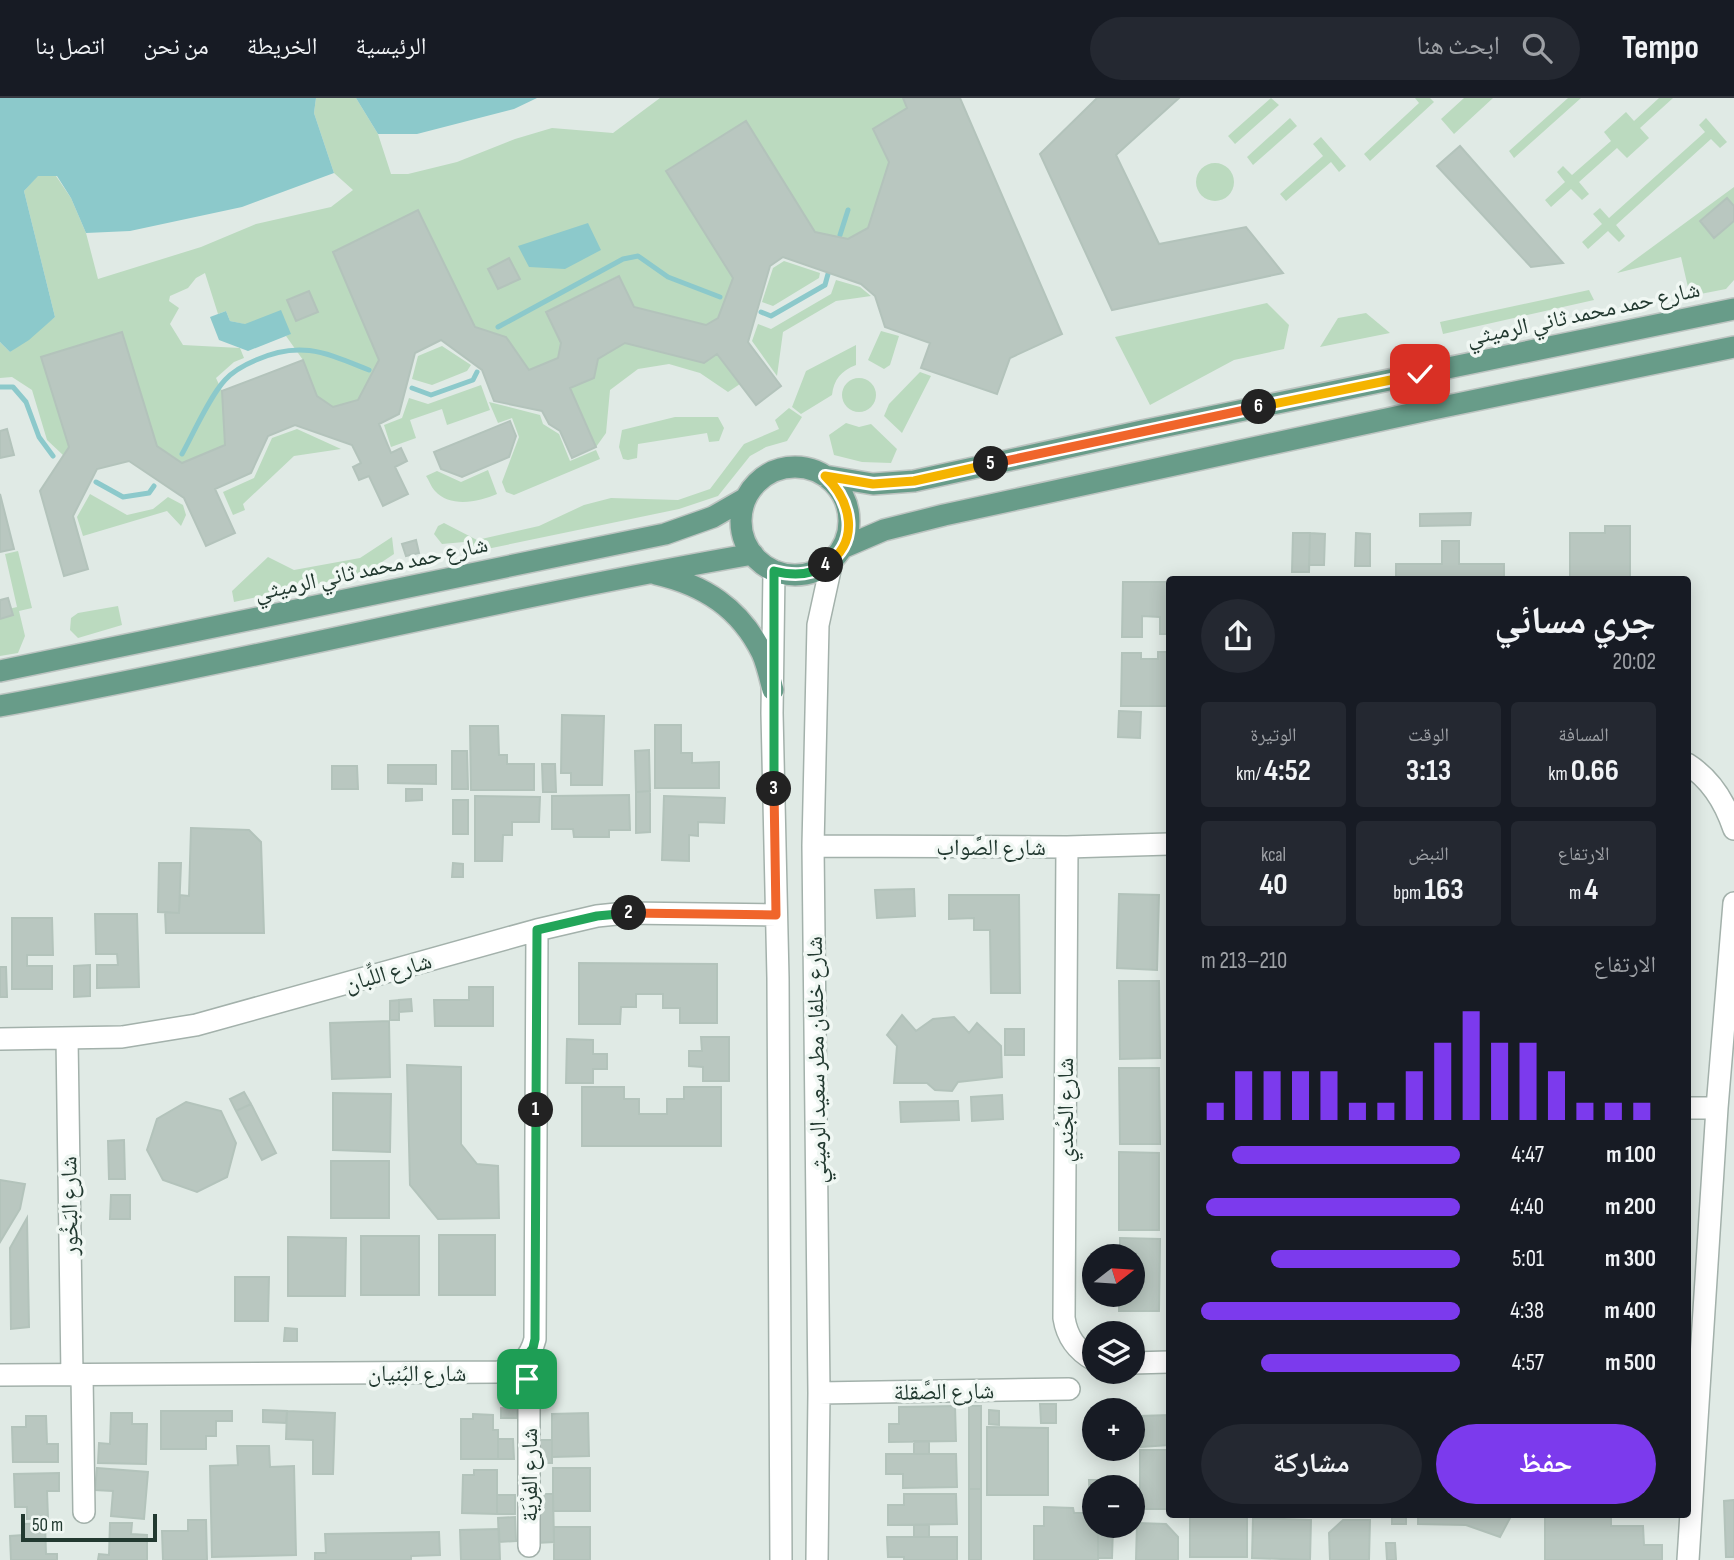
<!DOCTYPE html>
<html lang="ar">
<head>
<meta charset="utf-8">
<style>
	body { margin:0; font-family:"Sofia Sans Condensed","Noto Naskh Arabic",sans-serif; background:#242831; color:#f1f3f6; direction:rtl; height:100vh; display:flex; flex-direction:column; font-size:26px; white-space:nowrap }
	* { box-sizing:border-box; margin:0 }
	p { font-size:23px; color:#9ea1a6 }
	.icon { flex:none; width:38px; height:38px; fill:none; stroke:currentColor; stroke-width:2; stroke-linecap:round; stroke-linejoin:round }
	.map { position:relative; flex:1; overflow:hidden; direction:ltr }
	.sheet { position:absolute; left:1166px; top:478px; width:525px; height:942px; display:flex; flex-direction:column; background:#171b24; border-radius:7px; box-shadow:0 4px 18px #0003; direction:rtl }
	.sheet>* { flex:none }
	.needle { width:46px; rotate:73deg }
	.buttons { position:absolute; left:1082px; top:1146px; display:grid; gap:14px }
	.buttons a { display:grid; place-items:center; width:63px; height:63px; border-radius:50%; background:#171b24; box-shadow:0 4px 18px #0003; font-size:35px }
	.scale { position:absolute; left:21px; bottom:18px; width:136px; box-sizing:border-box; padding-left:7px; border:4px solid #223930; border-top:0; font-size:19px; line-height:24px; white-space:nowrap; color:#223930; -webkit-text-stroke:5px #f0f7f3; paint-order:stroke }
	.pin { position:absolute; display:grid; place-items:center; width:60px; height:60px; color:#fff; margin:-30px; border-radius:14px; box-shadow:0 4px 10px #0006 }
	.km { position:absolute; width:35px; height:35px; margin:-18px; border-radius:50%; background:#222; color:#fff; font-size:19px; line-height:35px; text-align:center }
	.round { display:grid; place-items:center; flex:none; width:74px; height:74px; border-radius:37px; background:#242831 }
	.head { display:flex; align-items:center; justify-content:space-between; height:119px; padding:0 35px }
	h1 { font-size:38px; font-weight:700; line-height:52px }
	.stats { display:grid; grid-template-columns:repeat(3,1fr); gap:10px; height:119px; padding:7px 35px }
	.stats div { display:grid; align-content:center; border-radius:7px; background:#242831; text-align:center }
	.stats b { font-size:30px; font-weight:700 }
	.stats small { font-size:19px; font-weight:400 }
	.stats p { font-size:19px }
	.chart { height:196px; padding:14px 35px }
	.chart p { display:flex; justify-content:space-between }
	.chart svg { width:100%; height:126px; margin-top:7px; stroke:#7c3aed; stroke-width:6 }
	.primary-button { display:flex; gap:14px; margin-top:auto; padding:14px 35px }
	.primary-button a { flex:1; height:80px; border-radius:42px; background:#7c3aed; color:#fff; font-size:28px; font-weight:700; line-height:80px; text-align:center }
	.primary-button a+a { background:#242831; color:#f1f3f6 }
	ul { padding:0 35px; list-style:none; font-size:23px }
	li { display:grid; grid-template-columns:112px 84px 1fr; align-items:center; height:52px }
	li i { height:18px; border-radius:9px; background:#7c3aed }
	header { display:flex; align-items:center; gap:42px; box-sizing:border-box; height:98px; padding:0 35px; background:#171b24; border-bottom:2px solid #363941 }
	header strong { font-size:33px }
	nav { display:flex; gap:38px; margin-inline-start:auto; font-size:24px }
	.search { width:490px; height:63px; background:#242831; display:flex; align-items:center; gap:18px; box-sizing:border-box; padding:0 24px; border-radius:38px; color:#9ea1a6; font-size:26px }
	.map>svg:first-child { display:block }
</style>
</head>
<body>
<header>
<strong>Tempo</strong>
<div class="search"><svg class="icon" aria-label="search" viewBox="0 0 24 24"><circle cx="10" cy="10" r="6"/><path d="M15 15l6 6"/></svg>ابحث هنا</div>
<nav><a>الرئيسية</a><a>الخريطة</a><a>من نحن</a><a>اتصل بنا</a></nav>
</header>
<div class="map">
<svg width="1734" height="1462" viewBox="0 0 1734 1462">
	<rect width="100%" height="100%" fill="#e0eae5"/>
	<path fill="#bbdabf" d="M316 0H356L378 36 391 76H408L457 64 515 41 552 30 613 35 660 0H903L907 10 873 31 889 64 868 130 848 141 815 134 746 23 667 73 733 180 718 220 706 227 634 209 618 178 546 214 561 245 558 260 529 272 506 239 475 229 418 112 333 154 379 262 358 302 333 309 317 298 303 262 286 238 290 236 230 223 226 213 218 216 205 175 196 180 188 190 170 198 169 203 179 210 170 226 183 247 240 250 244 260 234 264 216 280 222 293 225 347 182 365 157 348 122 234 42 259 69 349 63 357 47 342 32 292 12 279 0 280V244L10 254 55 219 24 93 38 77 56 78 71 100 86 135 98 181 201 149 256 126 331 109 353 92 334 75 314 15Z
		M1271 0 1279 7 1235 46 1228 38Z
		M1415 0H1430L1434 4 1370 63 1364 56 1419 5Z
		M1464 0H1493L1454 36 1441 21Z
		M1568 0H1581L1514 60 1509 53Z
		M1659 0H1673L1640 30 1649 40 1627 60 1617 50 1579 84 1589 96 1582 102 1571 91 1551 109 1545 102 1565 84 1557 74 1563 68 1572 77 1611 43 1604 34 1626 14 1634 23Z
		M1290 20 1297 28 1253 67 1247 59Z
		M1706 20 1727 44 1720 50 1711 41 1616 127 1625 138 1619 144 1608 133 1588 151 1582 144 1602 126 1593 116 1600 110 1609 120 1705 34 1699 27Z
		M1321 39 1346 68 1339 74 1331 64 1286 103 1280 96 1323 58 1313 46Z
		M1196 84a19 19 0 1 1 38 0a19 19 0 1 1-38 0Z
		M1734 89V182L1726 191 1690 198 1681 159 1617 175Z
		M784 163 820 175 819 180 773 208 762 204 773 170Z
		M836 182 860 189 871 198 836 203 783 234 777 278 752 243 758 226 771 231 831 196Z
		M1589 192 1594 202 1443 236 1440 224Z
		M1267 205 1289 227 1284 251 1234 262 1150 307 1115 239Z
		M1366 215 1390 235 1320 249 1338 220Z
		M881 233 899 238 890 267 884 271 868 262Z
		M625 245 704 265 717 256 740 286 728 294 700 275 669 266 638 271 610 292 606 335 596 349 570 290 593 280 598 261Z
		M856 247V267C841 273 834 281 832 297L801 316 792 309 806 273Z
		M442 248 471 267 467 273 432 287 412 281 418 258Z
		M920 274 931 278 902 335 884 318 889 306Z
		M842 297a17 17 0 1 1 34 0a17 17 0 1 1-34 0Z
		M481 287 490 312 447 327 442 311 410 322 416 340 391 349 384 327 402 320 409 300 428 306Z
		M489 304 540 317 543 326 559 336 570 363 596 352 600 361 514 397 506 394 502 384 519 339 512 320 498 325Z
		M789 310 802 319 787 343 766 349 750 358 718 398 679 411 482 452 464 444 442 446 434 436 438 428 444 425 477 442 539 428 584 407 611 400 678 402 710 391 744 346 779 331 775 322Z
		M675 319H718L724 330 719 343 709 344 707 335 638 346 637 360 628 362 623 361 619 349 622 332Z
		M846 325 859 329 871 326 897 351 891 365 862 364 834 357 829 337Z
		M297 331 341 351 294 358 243 406 245 412 233 417 223 394 254 380 272 340Z
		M488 372 497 396C479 404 450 410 435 393 431 389 429 382 426 378L437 373 461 384Z
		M90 396 127 417 153 411 168 399 183 407 186 417 181 428 167 413 83 438 77 419Z
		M392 439 394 456 364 476 234 504 232 493 268 459 294 472 360 460Z
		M18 453 32 510 19 513 25 538 18 555 0 558V513L17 509 5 456Z
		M118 508 122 527 78 540 70 532 71 520 78 515Z"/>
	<path fill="#8cc9cb" d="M0 0H316L314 15 334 75 242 109 130 133 86 135 71 100 57 78H38L24 93 55 219 29 242 10 254 0 244Z
		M356 0H537L514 11 417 36H378Z
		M588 125 601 152 565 171 529 169 518 148Z
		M281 212 291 236 248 253 219 242 210 219 226 213 230 223 245 226Z"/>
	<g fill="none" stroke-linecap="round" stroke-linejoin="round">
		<path stroke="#8cc9cb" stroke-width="5" d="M840 137 848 112
			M761 214 771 218 825 187 828 176
			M498 229 623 161 638 158 668 179 720 199
			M0 289H13L26 304 39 339 53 358
			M412 290 431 297 473 282 477 274
			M182 356C193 336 210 298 225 282 234 272 244 267 256 262 301 242 326 255 369 272
			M96 384 123 399 149 395 154 388"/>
	</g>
	<path fill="#b9c7c0" stroke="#b3c3bb" stroke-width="2" d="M903 0H960L1062 236 1010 260 997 296 921 270 930 245 885 229 875 198 861 186 783 159 770 168 748 244 781 288 756 307 717 256 704 265 625 245 598 261 594 280 570 290 596 349 572 360 560 333 549 326 542 313 494 303 482 272 441 242 415 255 399 316 379 326 391 355 401 350 407 363 395 369 408 396 383 408 369 378 359 382 353 369 361 365 352 347 295 327 268 338 251 375 215 391 235 435 206 448 184 400 129 363 97 371 73 418 88 471 64 478 40 393 69 349 41 259 122 234 157 348 182 365 225 347 222 293 303 262 317 298 333 309 358 302 379 262 333 154 418 112 475 229 506 239 529 272 558 260 561 245 546 214 619 178 634 209 706 227 718 220 733 180 666 73 746 23 815 134 848 141 868 130 889 64 873 31 907 10Z
		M1097 0H1179L1116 57 1159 146 1246 129 1283 175 1112 212 1040 56Z
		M1460 48 1563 165 1531 169 1437 68Z
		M1727 100 1734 108V123L1714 140 1700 123Z
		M509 160 520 181 498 191 488 171Z
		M309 193 318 214 296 223 287 202Z
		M510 323 516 338 509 359 462 379 441 371 434 354Z
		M7 331 14 357 0 360V333Z
		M0 396 14 451 0 454Z
		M1471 415 1470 427 1420 428V416Z
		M1605 428H1630V481H1570V435H1605Z
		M1293 435H1310L1309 474H1292Z
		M1310 435 1325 436 1324 467H1309Z
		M1356 435 1370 436V468H1355Z
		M416 442 419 455 406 458 402 446Z
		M1442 443H1459V466H1504V481H1396V466H1442Z
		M1123 484H1169V536H1160V519L1142 518V539H1122Z
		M8 500 13 517 0 521V502Z
		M1158 554H1169V608H1121L1122 555H1141V561H1158Z
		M1119 613 1141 614 1140 640 1118 639Z
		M562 617 604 618 602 687H571V675H561Z
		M655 627H681V655H692V665L719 664V690H655Z
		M470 628H498L499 657H507V666H534V692H471Z
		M649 652 650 693 636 694 635 653Z
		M452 653H467L468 691H452Z
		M542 666H555L556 694H543Z
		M388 667H436V686L388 685Z
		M332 668H357L358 691H332Z
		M406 691H422V702L406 703Z
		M650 693V734L636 735V694Z
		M629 697 630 732H609V739H574L573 731H552V698Z
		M475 698 540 699 539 724H512V737H503L502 763H475Z
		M664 698 725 700 724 725 698 724V738L689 737V763L662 762Z
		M453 702H468V736H453Z
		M191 730 249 732 261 744 264 835H166L165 814 179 815 180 797 189 798Z
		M159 765H181L179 815 158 814Z
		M453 765 463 766V779H452Z
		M914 791 915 818 877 820 875 792Z
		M1119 796 1159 797 1157 872 1117 870Z
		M949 797H1019L1020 895H991L990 832H974V820L949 821Z
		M95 816H137L139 889 97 890V867H118L117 856H96Z
		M12 820H52L53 857H27V868H52V891H12Z
		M579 865 717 866V925H680V910H663V896H636V909H621L620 926H579Z
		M90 867V898L74 899V868Z
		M0 869H6L7 899H0Z
		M1119 883H1159L1160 960 1120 961Z
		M469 889H493V928H435L434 902H469Z
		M411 901 412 913 399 914V902Z
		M399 902V922H390V903Z
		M902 917 916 933 933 921 954 919 969 935 977 925 1001 948 1002 979 958 984 952 993 935 992 927 985H894L897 948 887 937Z
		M389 923 390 979 332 981 330 925Z
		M1005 931H1024V957H1005Z
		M701 939H729V983H703V969L689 968V953H702Z
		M567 941 593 942V956H607V971H593V985H566Z
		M407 967 461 969V1046L477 1066 498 1068 499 1120 438 1121 410 1087Z
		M1119 970H1159L1160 1046H1120Z
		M582 989H624V1001H639V1016H667V1001H684V989H721V1048H582Z
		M244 994 251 1006 236 1013 230 1001Z
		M333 995 391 996 390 1054 333 1052Z
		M1002 997 1003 1021 972 1023 971 999Z
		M958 1003 959 1022 901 1024 900 1004Z
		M186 1004 221 1013 236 1045 227 1079 197 1094 163 1082 147 1052 157 1021Z
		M251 1006 276 1055 262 1062 236 1013Z
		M124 1042 125 1081H109L108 1043Z
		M1119 1054 1159 1055V1132H1119Z
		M331 1063H389V1120H331Z
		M0 1082 25 1086 20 1111 0 1144Z
		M111 1097H130V1121H110Z
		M27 1120 29 1229 11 1231 10 1150Z
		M439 1137H495V1197H439Z
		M361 1138H419V1197H361Z
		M288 1139 346 1140 345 1198H288Z
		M1120 1140 1160 1141 1159 1213H1119V1197H1132V1158H1120Z
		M235 1179H269L268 1223H235Z
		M285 1230 297 1231V1243H284Z
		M1040 1306H1056V1325H1041Z
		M955 1308 956 1343 889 1344V1326H899V1309Z
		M969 1308H981V1391H969Z
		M501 1310 517 1311V1320H501Z
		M263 1312 287 1313 286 1325 263 1324Z
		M989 1312 999 1313V1327L989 1326Z
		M161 1313H232V1323H216V1338H206V1351H161Z
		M287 1313 335 1315 333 1376H313V1342L286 1341Z
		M111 1315H132V1326H147L146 1366 98 1365 99 1345 110 1346Z
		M588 1315 589 1358 552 1359V1316Z
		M473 1316 493 1317V1332H498V1361H461V1321H473Z
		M1169 1317V1347L1141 1349 1140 1318Z
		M26 1318H46L47 1346H58V1364H13L12 1329H26Z
		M987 1329 1048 1330V1397H987Z
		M498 1341H513L514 1361H498Z
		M534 1342H552V1365H534Z
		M914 1343H929V1356H914Z
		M237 1348H269L270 1369 294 1368 296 1457 212 1459 210 1368 238 1367Z
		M1140 1352H1169V1411H1140Z
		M886 1356H956L957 1389 903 1390V1376H886Z
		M97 1370 148 1374 144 1421 111 1418 113 1393 95 1392Z
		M553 1370H590V1413H553Z
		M474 1372H497V1416L462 1415 463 1377H474Z
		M59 1375V1393H47L48 1420 27 1421V1409H15L14 1376Z
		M1089 1382H1109V1390H1094V1411H1090Z
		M969 1391H981V1462H969Z
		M536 1396H553L554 1444 536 1445Z
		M904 1396H956L957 1426 888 1427V1407H904Z
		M497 1397H515V1416H497Z
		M1734 1402V1459H1726L1724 1403Z
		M1044 1409 1073 1410 1074 1415H1094V1428H1098V1462H1034V1428H1044Z
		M1392 1416H1406V1426H1392Z
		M1418 1416H1500L1510 1420 1500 1439 1466 1427 1418 1426Z
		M1545 1416H1611V1428H1643L1644 1447H1662V1462H1545Z
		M515 1419 516 1443 499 1444 498 1420Z
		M1190 1419H1247V1459H1190Z
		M1253 1420 1311 1422 1310 1462 1252 1460Z
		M188 1422H206L207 1462H163L162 1433H188Z
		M1343 1422H1370L1369 1462H1330L1329 1435Z
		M45 1425 46 1456H57V1462H11L10 1438 24 1437V1426Z
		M110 1425H132L131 1436 147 1437V1462H98L99 1456 109 1457Z
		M1137 1425 1166 1426 1178 1439V1462H1136Z
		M914 1427H929V1439H914Z
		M1098 1428H1113L1112 1460H1098Z
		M554 1429H590V1462H554Z
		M499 1431 500 1462H461L460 1432Z
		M439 1434 440 1457 411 1458V1462H315V1455H326L325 1436Z
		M887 1439H957V1462H904V1459H888Z
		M1386 1445H1395L1396 1462H1387Z"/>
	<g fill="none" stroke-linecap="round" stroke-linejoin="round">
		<defs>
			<path id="minor" d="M774 473 772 615 778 880 781 1462
				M1687 666C1711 681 1725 704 1734 731
				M813 748 1067 749 1169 746
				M1067 749 1064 1220C1067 1239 1076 1252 1094 1262
				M67 940 72 1277
				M0 941 122 939 196 927 537 832 597 818 626 815 776 817
				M1687 1010H1717
				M522 1264 529 1289V1448
				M1132 1265 1169 1264
				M0 1277 498 1274C518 1271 530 1261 535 1241L537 832
				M82 1277 84 1414
				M819 1295 1069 1291
				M817 1462 819 1295 813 748 818 527 832 463
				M1688 1462 1717 1010 1734 805"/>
			<path id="major" d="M741 423a54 54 0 1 1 108 0a54 54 0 1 1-108 0Z
				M825 378 873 386 914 383 1142 333 1734 211
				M842 450 884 432 944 417 1428 312 1734 249
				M656 476C704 487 740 510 762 555 767 566 770 580 773 592
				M0 573 665 436 713 419 746 400
				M0 608C252 562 500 500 753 456"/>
		</defs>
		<use href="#minor" stroke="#a3b1ab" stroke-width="24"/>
		<use href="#major" stroke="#bdc4c1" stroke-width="24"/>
		<use href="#minor" stroke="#fff" stroke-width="21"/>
		<use href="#major" stroke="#689c89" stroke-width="21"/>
	</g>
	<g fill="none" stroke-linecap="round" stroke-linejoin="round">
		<defs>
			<path id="split-1" d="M527 1281 522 1264 533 1250 535 1241 536 1012"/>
			<path id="split-2" d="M536 1012 537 832 597 818 629 815"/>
			<path id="split-3" d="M629 815 776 817 774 691"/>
			<path id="split-4" d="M774 691V473C793 478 810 478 826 467"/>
			<path id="split-5" d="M826 467C861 443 851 403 825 378L873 386 914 383 991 366"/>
			<path id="split-6" d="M991 366 1259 309"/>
			<path id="split-7" d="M1259 309 1420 276"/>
		</defs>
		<use href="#split-1" stroke="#fff" stroke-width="14"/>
		<use href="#split-2" stroke="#fff" stroke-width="14"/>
		<use href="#split-3" stroke="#fff" stroke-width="14"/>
		<use href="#split-4" stroke="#fff" stroke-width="14"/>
		<use href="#split-5" stroke="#fff" stroke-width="14"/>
		<use href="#split-6" stroke="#fff" stroke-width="14"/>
		<use href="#split-7" stroke="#fff" stroke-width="14"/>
		<use href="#split-1" stroke="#22a559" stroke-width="9"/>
		<use href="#split-2" stroke="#22a559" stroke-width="9"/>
		<use href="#split-3" stroke="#f0652b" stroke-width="9"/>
		<use href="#split-4" stroke="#22a559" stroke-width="9"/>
		<use href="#split-5" stroke="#f5b400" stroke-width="9"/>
		<use href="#split-6" stroke="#f0652b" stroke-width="9"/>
		<use href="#split-7" stroke="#f5b400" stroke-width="9"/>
	</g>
	<g text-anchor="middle" stroke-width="7" stroke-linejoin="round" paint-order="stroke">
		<g font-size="23" fill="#223930" stroke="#f0f7f3">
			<text transform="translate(1583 215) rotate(-12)" y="8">شارع حمد محمد ثاني الرميثي</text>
			<text transform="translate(371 470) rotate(-12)" y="8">شارع حمد محمد ثاني الرميثي</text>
			<text x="991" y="757">شارع الصَّواب</text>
			<text transform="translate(388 874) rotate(-16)" y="8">شارع اللِّبان</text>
			<text transform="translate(816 962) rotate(-91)" y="8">شارع خلفان مطر سعيد الرميثي</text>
			<text transform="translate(1065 1012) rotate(-90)" y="8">شارع الجُندي</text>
			<text transform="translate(69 1108) rotate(-91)" y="8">شارع البَخُور</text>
			<text x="417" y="1283">شارع البُنيان</text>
			<text transform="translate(944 1293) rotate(-1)" y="8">شارع الصَّقلة</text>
			<text transform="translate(529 1377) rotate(-90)" y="8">شارع الفِرْيَة</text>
		</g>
	</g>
</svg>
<div class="buttons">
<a><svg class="needle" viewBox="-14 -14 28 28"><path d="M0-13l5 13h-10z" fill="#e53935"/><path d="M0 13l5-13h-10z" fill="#9ea1a6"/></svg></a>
<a><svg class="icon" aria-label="layers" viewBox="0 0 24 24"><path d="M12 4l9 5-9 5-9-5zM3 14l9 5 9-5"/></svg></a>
<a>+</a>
<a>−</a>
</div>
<div class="scale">50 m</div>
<div class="pin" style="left:527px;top:1281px;background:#1e9e55"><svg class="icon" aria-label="arrive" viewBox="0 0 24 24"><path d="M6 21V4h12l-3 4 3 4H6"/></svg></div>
<div class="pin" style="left:1420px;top:276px;background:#d93025"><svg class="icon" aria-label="check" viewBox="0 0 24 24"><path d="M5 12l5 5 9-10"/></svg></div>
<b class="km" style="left:536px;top:1012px">1</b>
<b class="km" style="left:629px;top:815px">2</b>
<b class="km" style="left:774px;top:691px">3</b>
<b class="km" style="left:826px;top:467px">4</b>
<b class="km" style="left:991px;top:366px">5</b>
<b class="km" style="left:1259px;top:309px">6</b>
<section class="sheet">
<div class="head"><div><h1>جري مسائي</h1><p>20:02</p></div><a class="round"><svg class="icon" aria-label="share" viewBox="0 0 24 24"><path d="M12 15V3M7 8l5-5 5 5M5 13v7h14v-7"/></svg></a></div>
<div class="stats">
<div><p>المسافة</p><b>0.66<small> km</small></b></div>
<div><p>الوقت</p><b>3:13</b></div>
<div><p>الوتيرة</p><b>4:52<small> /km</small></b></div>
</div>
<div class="stats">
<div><p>الارتفاع</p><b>4<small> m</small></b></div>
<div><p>النبض</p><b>163<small> bpm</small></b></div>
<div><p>kcal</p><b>40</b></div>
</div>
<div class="chart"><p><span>الارتفاع</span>210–213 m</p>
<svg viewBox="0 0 160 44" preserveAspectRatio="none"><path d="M5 44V38M15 44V27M25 44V27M35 44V27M45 44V27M55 44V38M65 44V38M75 44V27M85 44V17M95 44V6M105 44V17M115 44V17M125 44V27M135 44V38M145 44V38M155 44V38"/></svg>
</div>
<ul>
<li><b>100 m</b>4:47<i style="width:88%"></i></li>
<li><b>200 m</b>4:40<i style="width:98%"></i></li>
<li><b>300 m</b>5:01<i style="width:73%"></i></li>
<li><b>400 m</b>4:38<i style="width:100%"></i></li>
<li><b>500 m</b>4:57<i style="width:77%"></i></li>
</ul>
<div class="primary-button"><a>حفظ</a><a>مشاركة</a></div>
</section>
</div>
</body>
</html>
